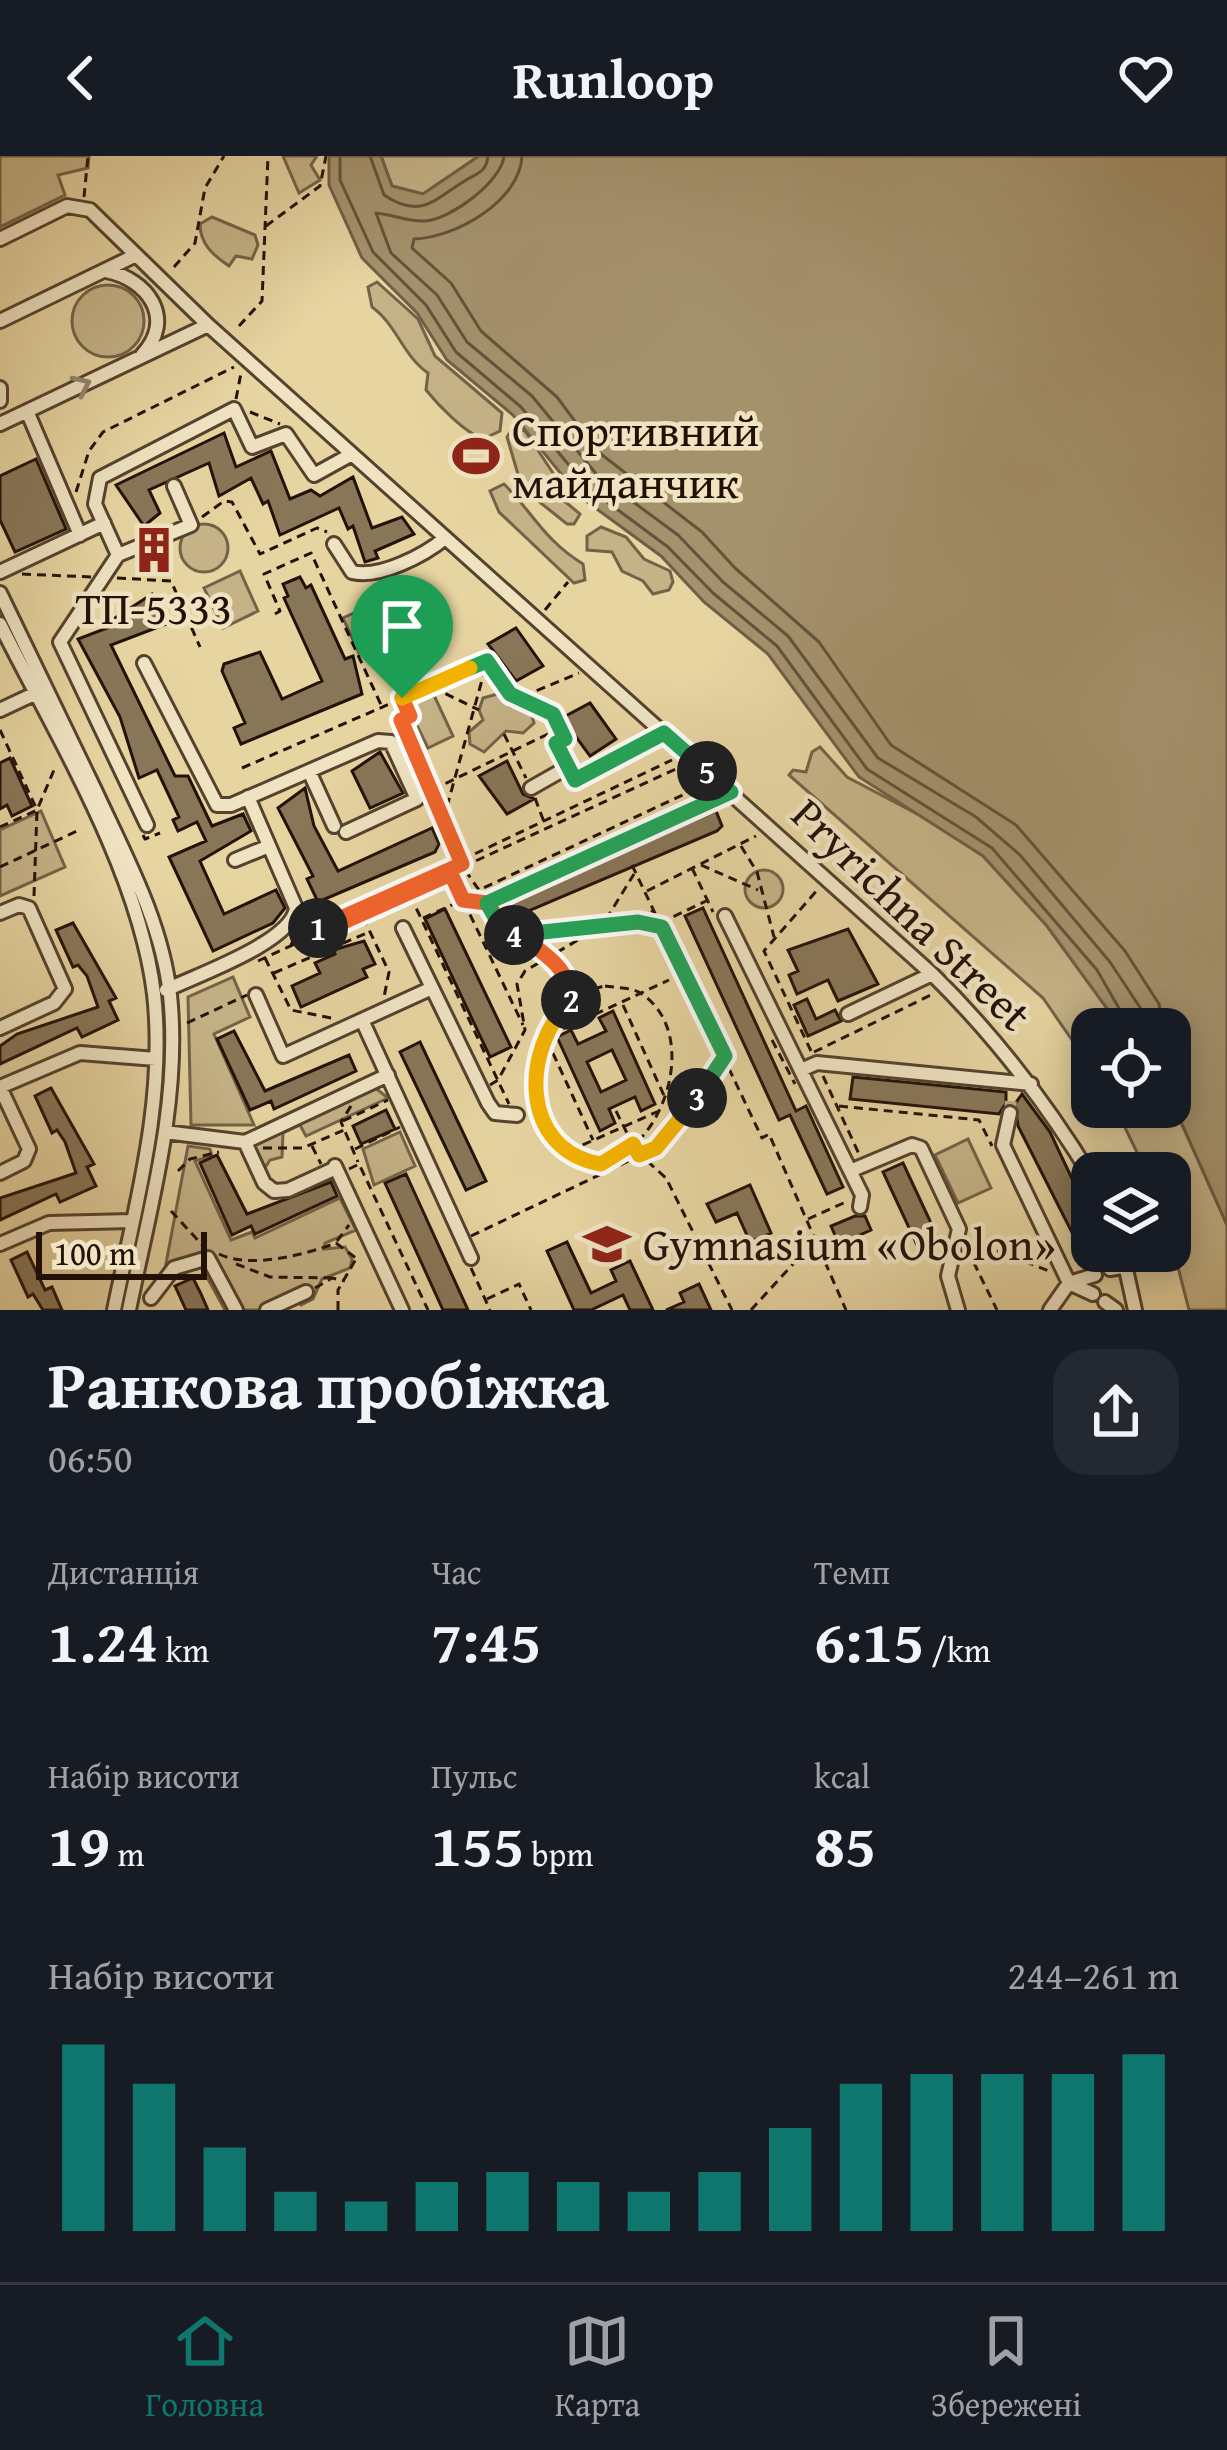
<!DOCTYPE html>
<html lang="uk">
<head>
<meta charset="utf-8">
<style>
	body { margin:0; font-family:"Gentium Book Plus",serif; background:#242831; color:#f1f3f6; height:100vh; display:flex; flex-direction:column; font-size:45px; white-space:nowrap }
	* { box-sizing:border-box; margin:0 }
	p { font-size:39px; color:#9ea1a6 }
	.icon { flex:none; width:66px; height:66px; fill:none; stroke:currentColor; stroke-width:2; stroke-linecap:round; stroke-linejoin:round }
	.map { position:relative; height:1154px; overflow:hidden }
	.details { display:flex; flex-direction:column; background:#171b24; flex:1 }
	.details>* { flex:none }
	.fabs { position:absolute; left:1071px; top:852px; display:grid; gap:24px }
	.fabs a { display:grid; place-items:center; width:120px; height:120px; border-radius:24px; background:#171b24; box-shadow:0 6px 30px #0003; font-size:60px }
	.scale { position:absolute; left:36px; bottom:30px; width:171px; box-sizing:border-box; padding-left:12px; border:6px solid #231108; border-top:0; font-size:33px; line-height:42px; white-space:nowrap; color:#231108; -webkit-text-stroke:9px #efe3c2; paint-order:stroke }
	.pin { position:absolute; display:grid; place-items:center; width:102px; height:102px; color:#fff; margin:-123px -51px; border-radius:50% 50% 50% 0; rotate:-45deg; box-shadow:0 0 12px #0007 }
	.pin .icon { rotate:45deg }
	.km { position:absolute; width:60px; height:60px; margin:-30px; border-radius:50%; background:#222; color:#fff; font-size:33px; line-height:60px; text-align:center }
	.round { display:grid; place-items:center; flex:none; width:126px; height:126px; border-radius:36px; background:#242831 }
	.summary { display:flex; align-items:center; justify-content:space-between; height:204px; padding:0 48px }
	h1 { font-size:66px; font-weight:700; line-height:90px }
	.figures { display:grid; grid-template-columns:repeat(3,1fr); gap:18px; height:204px; padding:12px 48px }
	.figures div { display:grid; align-content:center }
	.figures b { font-size:60px; font-weight:700 }
	.figures small { font-size:33px; font-weight:400 }
	.figures p { font-size:33px }
	.chart { height:336px; padding:24px 48px }
	.chart p { display:flex; justify-content:space-between }
	.chart svg { width:100%; height:216px; margin-top:12px; stroke:#0f766e; stroke-width:6 }
	header { display:flex; justify-content:space-between; align-items:center; height:156px; padding:0 48px; background:#171b24; font-size:54px; font-weight:700 }
	.menu { display:flex; justify-content:space-around; align-items:center; height:168px; border-top:3px solid #363941; background:#171b24; font-size:33px; color:#9ea1a6 }
	.menu a { display:grid; justify-items:center; gap:6px }
	.menu .active { color:#0f766e }
	.map>svg:first-child { display:block }
</style>
</head>
<body>
<header><svg class="icon" aria-label="back" viewBox="0 0 24 24"><path d="M15 5l-7 7 7 7"/></svg>Runloop<svg class="icon" aria-label="heart" viewBox="0 0 24 24"><path d="M12 20l-8-8c-3-5 5-10 8-4 3-6 11-1 8 4z"/></svg></header>
<div class="map">
<svg width="1227" height="1154" viewBox="0 0 1227 1154">
	<rect width="100%" height="100%" fill="#e6d4a1"/>
	<filter id="stains"><feTurbulence type="fractalNoise" baseFrequency=".00167" numOctaves="4"/><feColorMatrix values="0 0 0 0 .2 0 0 0 0 .09 0 0 0 0 .02 0 0 0 .5 -.17"/></filter>
	<radialGradient id="worn" r=".72"><stop offset=".6" stop-color="#630" stop-opacity="0"/><stop offset="1" stop-color="#630" stop-opacity=".3"/></radialGradient>
	<path fill="#c5b387" stroke="#746248" stroke-width="3" d="M0 0H89L88 12 58 19 65 39 0 71Z
		M283 0H317L311 9 320 24 299 37Z
		M381 0H479L423 38 392 30Z
		M212 61 255 79 258 89 252 103 236 100 229 110C213 99 200 88 200 68Z
		M377 126 418 163 435 200 502 257 500 275 483 283C464 276 439 250 426 234L428 217C403 200 397 169 372 151L368 131Z
		M72 165a36 36 0 1 1 72 0a36 36 0 1 1-72 0Z
		M513 272 525 275 555 320 557 339 580 358 574 368H567L522 332 507 281Z
		M504 328C534 358 544 384 583 408L585 424 574 427 499 356 490 335Z
		M180 392a24 24 0 1 1 48 0a24 24 0 1 1-48 0Z
		M601 371 626 381 644 403 670 415 673 426 669 434 653 438 643 425 622 415 612 396 587 394V380Z
		M240 415 258 455 223 472 204 432Z
		M409 432 425 467 359 497 343 462Z
		M432 535 453 580 428 592 406 547Z
		M501 537 510 550H529L534 567 523 577 506 575 484 596 470 588 469 576 483 564 479 554 483 542Z
		M820 591 847 621 944 672 983 700 1047 770 1122 873H1092V913L1043 842 789 619 793 614 806 616 812 596Z
		M41 655 65 711 0 740V674Z
		M745 733a19 19 0 1 1 38 0a19 19 0 1 1-38 0Z
		M233 821 250 861 214 878 254 969H191L188 841Z
		M374 931 388 942 306 980 300 969 283 977 282 1001 270 1004 263 1015 249 990Z
		M1170 942 1227 1069V1154H1189L1170 1080V1017H1147L1115 951H1170Z
		M400 976 415 1010 374 1029 363 993Z
		M968 983 991 1032 958 1047 935 999Z
		M188 990 210 993 212 1000 195 1005 231 1084 252 1076 255 1082 340 1042 356 1074 325 1087 324 1093 345 1091 352 1103 350 1112 322 1123 313 1143 301 1149 296 1139 263 1154H225L198 1105 165 1113Z"/>
	<path fill="#a4926d" stroke="#705e45" stroke-width="3" d="M329 0H381L392 30 423 38 479 0H1227V1069L1170 941V873H1122L1047 770 983 700 859 621 768 498 704 446 661 400 579 340 513 259 447 204 417 157 362 102 329 29Z"/>
	<g fill="none" stroke-linecap="round" stroke-linejoin="round">
		<path stroke="#64523a" stroke-width="3" d="M340 0V24L373 96 426 149 456 196 521 251 587 331 668 391 713 437 777 490 867 613 992 692 1097 814 1131 873
			M370 0 384 39C421 64 435 43 463 26 476 17 486 18 488 0
			M504 0C502 25 450 64 425 65 408 66 391 58 376 57L391 97 437 139 467 186 532 240 598 320 678 379 723 426 788 480 878 602 976 661 1020 699 1110 806 1143 856 1146 873
			M522 0C520 45 455 82 414 83L412 92 451 127 481 175 557 241 597 295 702 376 735 412 819 486 891 589 1016 669 1125 795 1159 848 1164 873"/>
	</g>
	<path fill="#887658" stroke="#231108" stroke-width="3" fill-rule="evenodd" d="M224 277 236 311 271 295 290 343 311 334 320 340 353 321 372 372 402 361 414 378 375 395 378 402 365 406 353 370 348 373 339 352 280 379 268 345 263 348 251 322 219 340 209 307 149 334 160 357 144 370 116 329Z
		M36 303 66 373 15 396 0 364V320Z
		M300 421 306 432 311 429 345 503 353 500 362 538 241 588 234 572 245 567 222 515 224 508 260 496 282 543 322 525 284 442 288 440 283 428Z
		M152 438 169 467 111 489 175 620H188L212 670 243 658 251 675 200 705 224 758 276 734 285 752 273 767 213 795 169 701 206 685 197 666 178 675 173 664 179 661 157 614 139 622 120 561 78 483 115 469 112 464Z
		M516 472 543 510 516 525 488 488Z
		M590 547 616 583 590 600 562 562Z
		M380 596 403 637 370 652 352 615Z
		M10 602 32 650 12 660 7 649 0 653V607Z
		M507 605 523 638 534 643 507 658 479 620Z
		M305 632 314 670 338 715 432 672 439 688 435 696 318 746 307 723 313 720 278 652Z
		M716 655 722 670 717 675 505 765 498 751Z
		M703 752 796 955 806 950 843 1031 827 1038 790 959 779 964 685 760Z
		M445 753 511 891 490 901 425 763Z
		M73 767 116 842 109 845 118 864 82 881 77 872 0 908V890L17 878 98 851 87 820 78 809 73 811 56 774Z
		M848 773 878 828 838 845 828 824 797 838 789 819 798 815 788 794Z
		M364 785 375 808 363 813 367 821 301 851 292 830 320 817 315 807 335 798 333 794Z
		M807 843 816 863 835 854 841 865 808 880 794 849Z
		M613 855 655 948 641 955 635 941 609 953 615 967 600 975 557 881 571 874 578 888 606 875 599 862ZM612 894 626 924 601 936 587 906Z
		M234 875 265 935 349 899 356 915 274 953 271 945 250 954 217 883Z
		M420 886 486 1025 466 1034 400 896Z
		M853 921 1006 936V947L999 958 850 943Z
		M51 932 94 1008 87 1011 96 1030 60 1046 56 1038 0 1064V1042L76 1017 65 986 57 974 52 977 35 940Z
		M1022 938 1050 976 1092 1065V1095H1106L1109 1102 1100 1110H1089L1018 970 1015 948Z
		M386 954 395 973 361 988 353 970Z
		M217 999 247 1058 331 1026 337 1040 255 1078 251 1070 232 1079 200 1007Z
		M903 1007 938 1082 918 1091 883 1016Z
		M406 1018 468 1154H443L385 1027Z
		M750 1029 771 1077 750 1086 737 1057 716 1066 707 1048Z
		M855 1060H865L871 1074 839 1088 831 1070Z
		M567 1086 591 1137 616 1125 611 1114 630 1105 653 1154H630L623 1139 591 1154H574L547 1095Z
		M27 1096 45 1134 52 1131 62 1154H43L33 1138 28 1141 11 1104Z
		M193 1122 201 1138 208 1154H186L175 1130Z
		M699 1128 711 1154H666L684 1146 680 1137Z"/>
	<g fill="none" stroke-linecap="round" stroke-linejoin="round">
		<path stroke="#bfad82" stroke-width="12" stroke-dasharray="12 6" stroke-linecap="butt" d="M1010 957 1011 942"/>
		<defs>
			<path id="minor" d="M0 83 67 50 90 54 208 169 932 818C995 880 1046 946 1092 1022
				M106 115C148 123 176 163 142 199
				M0 165 134 100
				M0 232V245
				M27 255 80 379
				M0 268 208 169
				M334 388 352 416C379 423 425 399 445 382
				M118 399 95 348 100 322 234 253 252 291 286 278 314 319 352 298
				M0 416 104 367
				M0 437C32 502 63 568 95 634 125 699 162 766 170 839 181 944 150 1051 129 1154
				M0 468C56 580 139 714 154 838 166 944 135 1051 114 1154
				M144 507 217 649H231L378 585 391 586 417 643 346 676
				M0 554 34 538
				M556 587 575 624 664 577
				M309 615 334 670
				M531 632 568 611
				M147 669 60 486 118 399 191 369 174 330
				M235 704 269 690
				M502 738 731 636
				M0 757 19 749 29 752 65 833 54 847 0 872
				M725 760 862 1039 860 1051
				M403 772 488 947 495 957 517 959
				M166 834C197 819 292 786 296 752L248 641
				M256 839 283 900 432 832
				M848 858 932 818
				M362 864 471 1102
				M801 914 817 907 1031 928
				M0 931 80 897 156 903
				M1010 957 1003 989 1069 1127 1050 1154
				M165 976 245 986 388 919
				M245 986 264 1027 274 1035 288 1034 336 1012
				M335 1010 402 1154
				M850 1015 912 989 921 992 959 1073 948 1120 958 1154
				M0 1017 24 1005 29 993 0 931
				M0 1088 49 1067 132 1065
				M1122 1095 1135 1154
				M1110 1113 1128 1110
				M1093 1138 1069 1127 1095 1119
				M151 1142 174 1112 208 1102 236 1154
				M1105 1146 1116 1154
				M267 1154 306 1136"/>
		</defs>
		<use href="#minor" stroke="#54422e" stroke-width="18"/>
		<path stroke="#231108" stroke-width="3" stroke-dasharray="9 6" stroke-linecap="butt" d="M84 41 88 0
			M266 70 320 30 326 0
			M174 111 195 87 205 32 224 0
			M239 170 262 145 268 0
			M236 243 241 217
			M250 256 280 268
			M76 336 89 295 103 276 234 211
			M202 361 224 345 232 346 260 398 317 372 327 376
			M22 418 91 421
			M117 422 171 425 200 491
			M545 454 568 426
			M275 458 280 455 264 418 311 397 382 551
			M488 506 510 538 553 558 561 575
			M432 531 479 554
			M509 546 579 517
			M0 574 37 654 0 671
			M504 578 526 622
			M242 612 401 543
			M432 634 548 578
			M535 642 544 666
			M443 665 487 506
			M143 679 145 683 160 677
			M741 690 757 716 774 781
			M462 707 401 564 410 560 402 542 487 505
			M632 709 762 982 769 978 846 1154
			M701 709 758 734
			M0 711 77 675
			M692 712 713 756
			M465 714 479 734 704 629
			M452 720 463 744 487 747
			M647 735 756 680
			M481 737 500 769 552 799 585 863 669 824
			M410 739 509 948
			M34 740 37 654 54 614
			M363 761 389 816 384 841
			M423 762 463 744 523 869
			M639 765 654 754
			M660 767 706 745
			M291 789 298 775 315 774 672 604
			M488 793C535 770 609 762 660 770
			M265 802 291 854 336 863
			M258 805 680 611
			M274 817 369 776
			M605 830C616 832 633 831 642 838 722 893 625 1076 545 976 526 919 538 844 605 830Z
			M623 849 666 944
			M583 864 545 880 593 984
			M187 867 247 839
			M772 884 795 928
			M811 895 764 795 819 732
			M814 896 935 837
			M823 920 859 998
			M490 929 498 924 525 874 517 828 525 815 602 770 634 718
			M351 950 341 966 358 1006
			M839 950 979 964 992 990
			M616 955 636 995 666 1022 732 1154
			M343 965 388 944
			M312 990 321 1008
			M263 992H303L344 974
			M355 993 400 971
			M569 995 659 955
			M349 1013 359 1008 428 1154
			M178 1015 190 1003 219 996
			M171 1055 205 1092
			M808 1063 848 1045
			M471 1080 656 992 725 900
			M969 1084 1049 1115
			M337 1085 349 1069
			M967 1093 997 1154
			M219 1098C250 1113 304 1099 336 1087L356 1102
			M236 1108 270 1121 332 1122
			M471 1112 490 1154
			M315 1132 332 1122 345 1125
			M487 1143 519 1128 531 1154
			M338 1154V1134L356 1103
			M751 1154 794 1107 793 1101 815 1090"/>
		<use href="#minor" stroke="#efe3c2" stroke-width="12"/>
	</g>
	<defs><path id="oneway-chevron" d="M-2-3.5L2.5 0L-2 3.5" fill="none" stroke-width="1.6" stroke-linecap="round" stroke-linejoin="round" transform="scale(3)"/></defs>
	<use stroke="#93846e" href="#oneway-chevron" transform="translate(82 229) rotate(-25)"/>
	<g fill="none" stroke-linecap="round" stroke-linejoin="round">
		<defs>
			<path id="split-1" d="M318 772 462 708 401 564 410 560 402 542"/>
			<path id="split-2" d="M318 772 317 778 451 718 463 744 487 747C509 785 570 796 571 844"/>
			<path id="split-3" d="M571 844C521 893 519 994 601 1008L633 988 639 999 656 992 697 942"/>
			<path id="split-4" d="M514 779 638 766 662 771 725 900 697 942"/>
			<path id="split-5" d="M514 779 500 770 487 747 731 636 707 615"/>
			<path id="split-6" d="M470 512 487 505 510 538 553 558 565 583 556 587 575 624 664 577 707 615"/>
			<path id="split-7" d="M402 542 470 512"/>
		</defs>
		<use href="#split-1" stroke="#fff" stroke-width="24"/>
		<use href="#split-2" stroke="#fff" stroke-width="24"/>
		<use href="#split-3" stroke="#fff" stroke-width="24"/>
		<use href="#split-4" stroke="#fff" stroke-width="24"/>
		<use href="#split-5" stroke="#fff" stroke-width="24"/>
		<use href="#split-6" stroke="#fff" stroke-width="24"/>
		<use href="#split-7" stroke="#fff" stroke-width="24"/>
		<use href="#split-1" stroke="#f0652b" stroke-width="15"/>
		<use href="#split-2" stroke="#f0652b" stroke-width="15"/>
		<use href="#split-3" stroke="#f5b400" stroke-width="15"/>
		<use href="#split-4" stroke="#22a559" stroke-width="15"/>
		<use href="#split-5" stroke="#22a559" stroke-width="15"/>
		<use href="#split-6" stroke="#22a559" stroke-width="15"/>
		<use href="#split-7" stroke="#f5b400" stroke-width="15"/>
	</g>
	<defs>
		<symbol id="stadium-bare" viewBox="-9 -9 18 18"><path d="M0-5a6.5 5 0 1 0 0 10a6.5 5 0 1 0 0-10ZM-3.5-1.8h7v3.6h-7Z" fill="#8f2418" stroke="#efe3c2" stroke-width="2.5" paint-order="stroke"/></symbol>
		<symbol id="building-bare" viewBox="-9 -9 18 18"><path d="M-4-6H4V6H1V3H-1V6H-4ZM-2.5-4.3h1.7v1.8h-1.7ZM.8-4.3h1.7v1.8H.8ZM-2.5-1h1.7V.8h-1.7ZM.8-1h1.7V.8H.8Z" fill="#8f2418" stroke="#efe3c2" stroke-width="2.5" paint-order="stroke"/></symbol>
		<symbol id="school-bare" viewBox="-9 -9 18 18"><path d="M0-5L7-2L0 1L-7-2ZM-4 1L0 2.5L4 1V4Q0 6-4 4Z" fill="#8f2418" stroke="#efe3c2" stroke-width="2.5" paint-order="stroke"/></symbol>
	</defs>
	<g fill-rule="evenodd">
		<use href="#stadium-bare" x="443" y="267" width="66" height="66"/>
		<use href="#building-bare" x="121" y="361" width="66" height="66"/>
		<use href="#school-bare" x="574" y="1055" width="66" height="66"/>
	</g>
	<g text-anchor="middle" stroke-width="9" stroke-linejoin="round" paint-order="stroke">
		<g font-size="45" fill="#231108" stroke="#efe3c2" text-anchor="start">
			<text x="512" y="290">Спортивний<tspan x="512" dy="52">майданчик</tspan></text>
			<text x="154" y="468" text-anchor="middle">ТП-5333</text>
			<text x="643" y="1104">Gymnasium «Obolon»</text>
		</g>
		<g font-size="45" fill="#231108" stroke="#efe3c2">
			<text transform="translate(912 758) rotate(44)" y="16">Pryrichna Street</text>
		</g>
	</g>
	<rect width="100%" height="100%" filter="url(#stains)"/>
	<rect width="100%" height="100%" fill="url(#worn)"/>
</svg>
<div class="fabs">
<a><svg class="icon" aria-label="locate" viewBox="0 0 24 24"><circle cx="12" cy="12" r="6"/><path d="M12 2v4M12 18v4M2 12h4M18 12h4"/></svg></a>
<a><svg class="icon" aria-label="layers" viewBox="0 0 24 24"><path d="M12 4l9 5-9 5-9-5zM3 14l9 5 9-5"/></svg></a>
</div>
<div class="scale">100 m</div>
<div class="pin" style="left:402px;top:542px;background:#1e9e55"><svg class="icon" aria-label="arrive" viewBox="0 0 24 24"><path d="M6 21V4h12l-3 4 3 4H6"/></svg></div>
<b class="km" style="left:318px;top:772px">1</b>
<b class="km" style="left:571px;top:844px">2</b>
<b class="km" style="left:697px;top:942px">3</b>
<b class="km" style="left:514px;top:779px">4</b>
<b class="km" style="left:707px;top:615px">5</b>
</div>
<section class="details">
<div class="summary"><div><h1>Ранкова пробіжка</h1><p>06:50</p></div><a class="round"><svg class="icon" aria-label="share" viewBox="0 0 24 24"><path d="M12 15V3M7 8l5-5 5 5M5 13v7h14v-7"/></svg></a></div>
<div class="figures">
<div><p>Дистанція</p><b>1.24<small> km</small></b></div>
<div><p>Час</p><b>7:45</b></div>
<div><p>Темп</p><b>6:15<small> /km</small></b></div>
</div>
<div class="figures">
<div><p>Набір висоти</p><b>19<small> m</small></b></div>
<div><p>Пульс</p><b>155<small> bpm</small></b></div>
<div><p>kcal</p><b>85</b></div>
</div>
<div class="chart"><p><span>Набір висоти</span>244–261 m</p>
<svg viewBox="0 0 160 44" preserveAspectRatio="none"><path d="M5 44V6M15 44V14M25 44V27M35 44V36M45 44V38M55 44V34M65 44V32M75 44V34M85 44V36M95 44V32M105 44V23M115 44V14M125 44V12M135 44V12M145 44V12M155 44V8"/></svg>
</div>
</section>
<nav class="menu">
<a class="active"><svg class="icon" aria-label="home" viewBox="0 0 24 24"><path d="M3 11l9-7 9 7M6 9v11h12V9"/></svg>Головна</a>
<a><svg class="icon" aria-label="map" viewBox="0 0 24 24"><path d="M3 6l6-2 6 2 6-2v14l-6 2-6-2-6 2zM9 4v14M15 6v14"/></svg>Карта</a>
<a><svg class="icon" aria-label="saved" viewBox="0 0 24 24"><path d="M7 4h10v16l-5-4-5 4z"/></svg>Збережені</a>
</nav>
</body>
</html>
